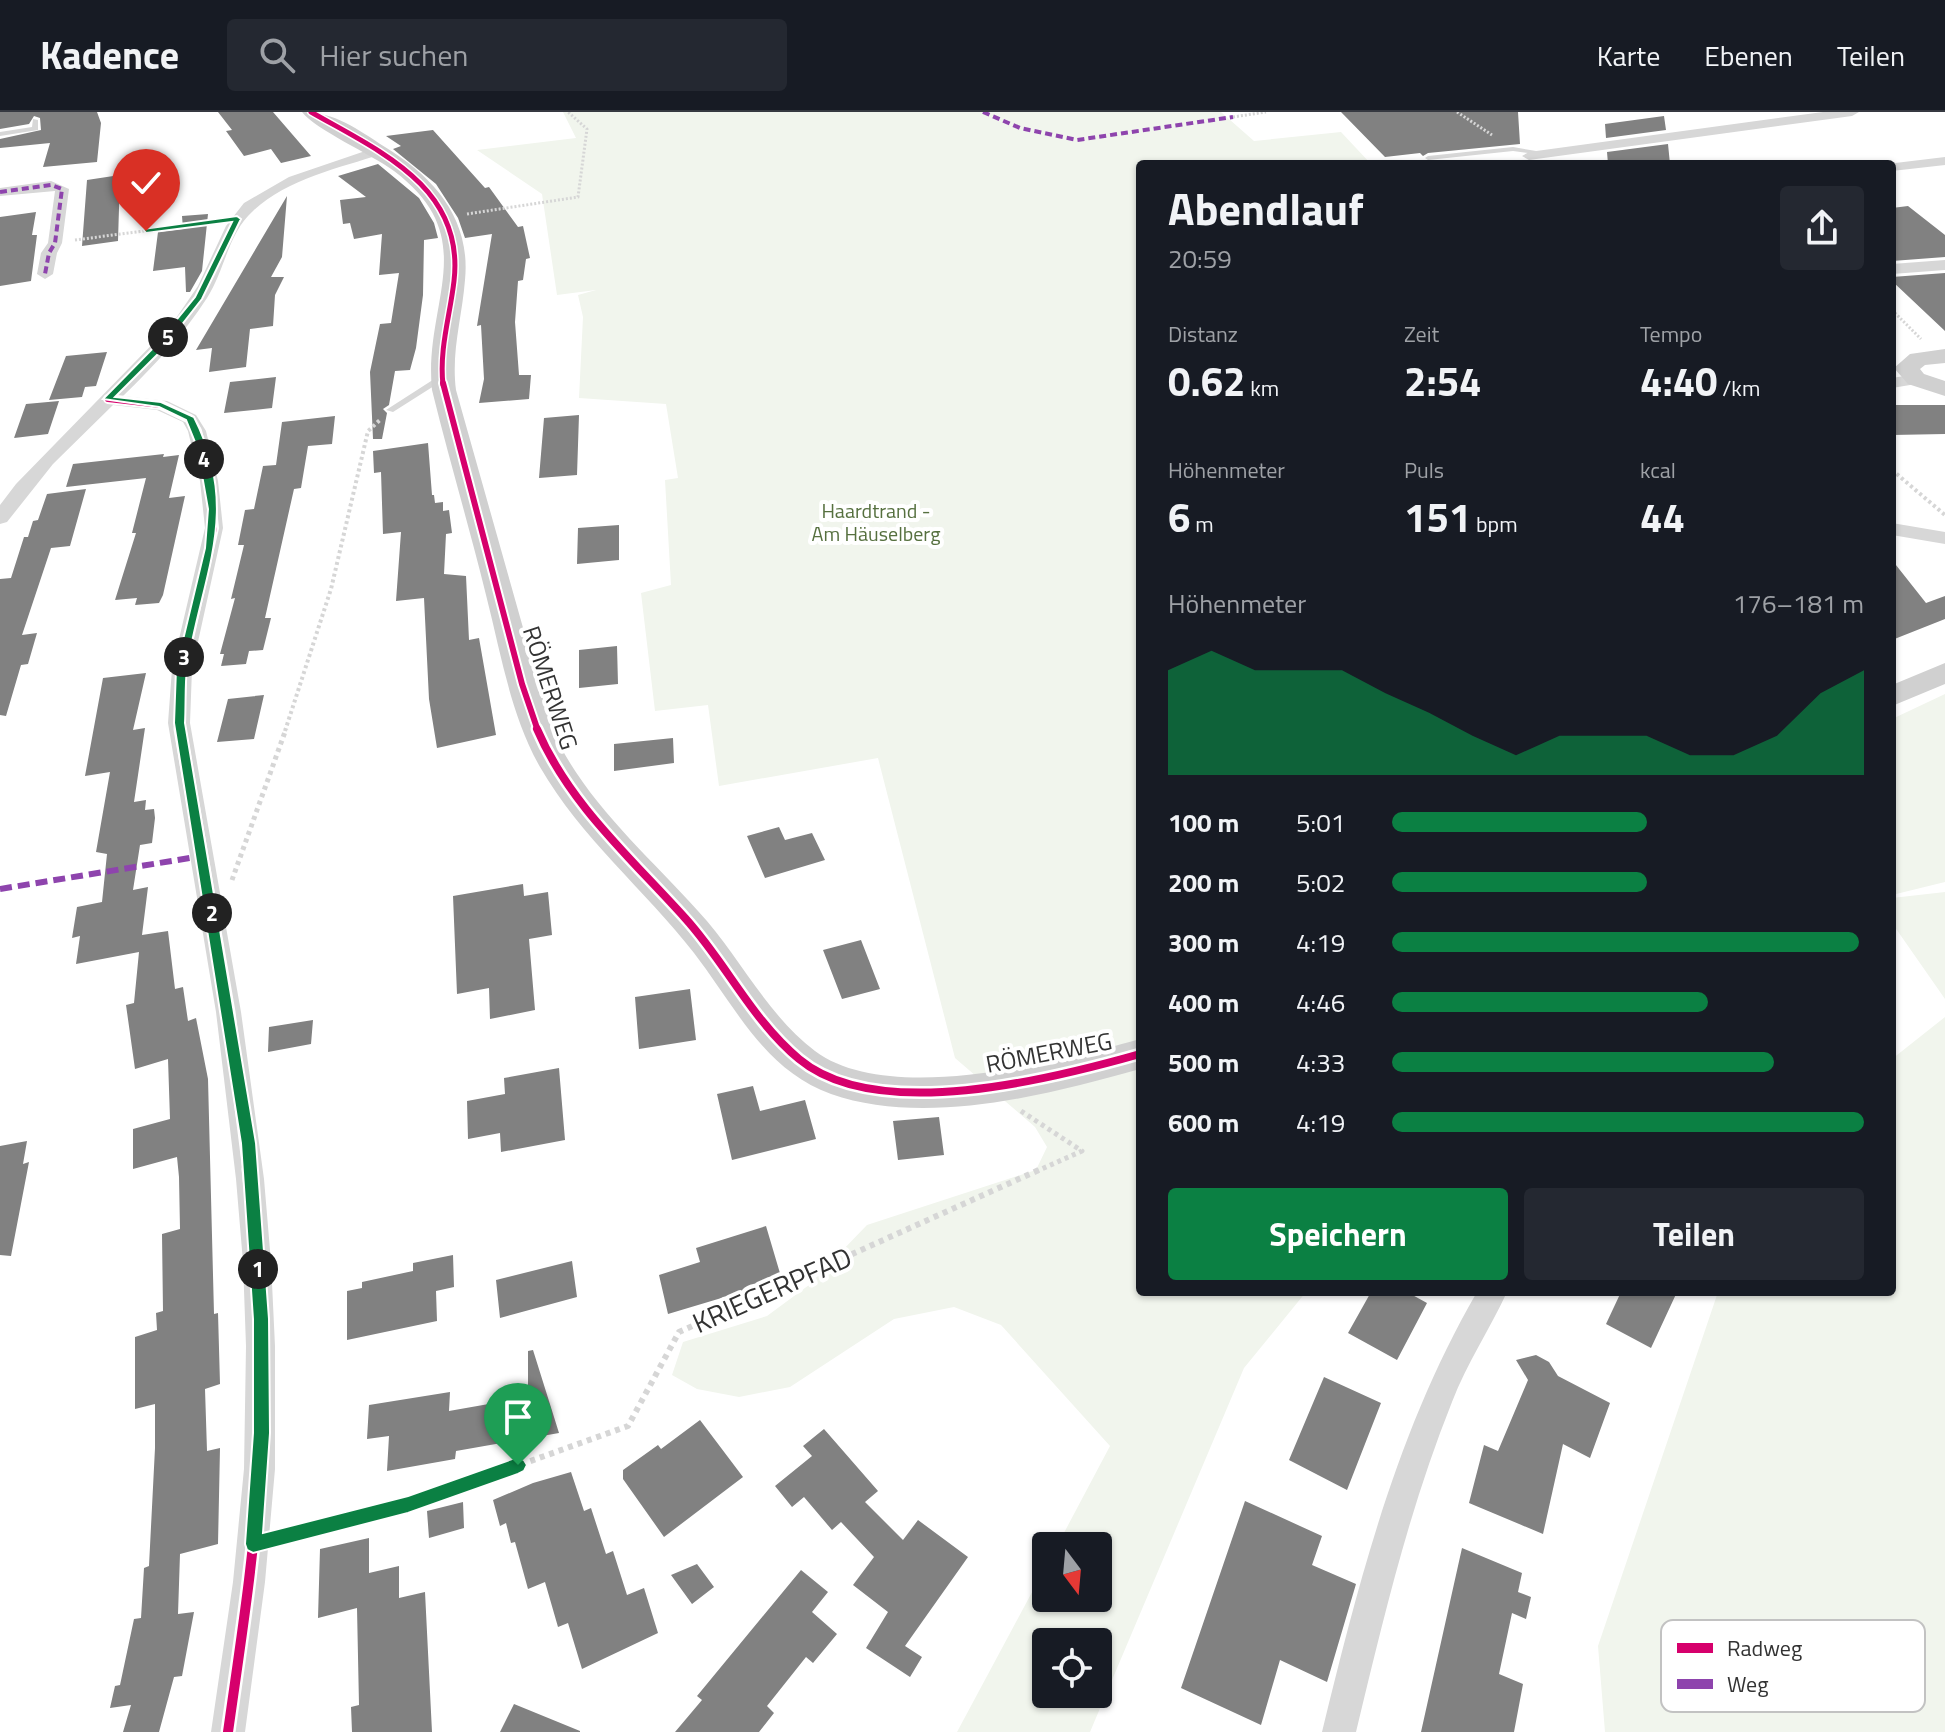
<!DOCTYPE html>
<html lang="de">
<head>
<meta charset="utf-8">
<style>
	body { margin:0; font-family:"Titillium Web",sans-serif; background:#242831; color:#f1f3f6; height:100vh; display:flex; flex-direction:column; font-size:30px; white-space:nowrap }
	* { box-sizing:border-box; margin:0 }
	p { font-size:26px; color:#9ea1a6 }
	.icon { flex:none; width:44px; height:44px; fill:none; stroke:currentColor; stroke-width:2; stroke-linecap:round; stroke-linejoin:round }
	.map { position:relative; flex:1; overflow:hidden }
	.panel { position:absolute; left:1136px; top:48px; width:760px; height:1136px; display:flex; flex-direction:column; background:#171b24; border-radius:8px; box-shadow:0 2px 6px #0004 }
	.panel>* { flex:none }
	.needle { width:52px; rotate:164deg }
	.tools { position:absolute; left:1032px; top:1420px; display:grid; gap:16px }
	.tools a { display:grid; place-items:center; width:80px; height:80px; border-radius:8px; background:#171b24; box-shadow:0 2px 6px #0004; font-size:40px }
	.pin { position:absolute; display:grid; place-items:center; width:68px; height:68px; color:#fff; margin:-82px -34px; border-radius:50% 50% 50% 0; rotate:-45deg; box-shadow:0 0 8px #0007 }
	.pin .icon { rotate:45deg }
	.km { position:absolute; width:40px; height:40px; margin:-20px; border-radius:50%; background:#222; color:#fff; font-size:22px; line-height:40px; text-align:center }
	.round { display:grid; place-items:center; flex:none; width:84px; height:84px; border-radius:8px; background:#242831 }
	.summary { display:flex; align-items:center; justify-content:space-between; height:136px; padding:0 32px }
	h1 { font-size:44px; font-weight:700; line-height:60px }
	.figures { display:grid; grid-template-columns:repeat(3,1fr); gap:12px; height:136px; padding:8px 32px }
	.figures div { display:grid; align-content:center }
	.figures b { font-size:40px; font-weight:700 }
	.figures small { font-size:22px; font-weight:400 }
	.figures p { font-size:22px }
	.chart { height:224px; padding:16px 32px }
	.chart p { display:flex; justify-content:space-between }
	.chart svg { width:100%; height:144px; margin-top:8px; fill:#0b8043; opacity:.7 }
	.cta { display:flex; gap:16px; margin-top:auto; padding:16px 32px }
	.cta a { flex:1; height:92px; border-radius:8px; background:#0b8043; color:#fff; font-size:32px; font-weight:700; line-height:92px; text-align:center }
	.cta a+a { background:#242831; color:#f1f3f6 }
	ul { padding:0 32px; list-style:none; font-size:26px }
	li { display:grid; grid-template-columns:128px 96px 1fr; align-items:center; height:60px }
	li i { height:20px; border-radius:10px; background:#0b8043 }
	header { display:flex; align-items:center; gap:48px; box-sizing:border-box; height:112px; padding:0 40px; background:#171b24; border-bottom:2px solid #363941 }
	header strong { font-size:38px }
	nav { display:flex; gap:44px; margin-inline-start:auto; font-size:28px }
	.search { width:560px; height:72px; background:#242831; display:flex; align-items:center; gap:20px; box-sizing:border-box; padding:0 28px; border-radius:8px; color:#9ea1a6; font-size:30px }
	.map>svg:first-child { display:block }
</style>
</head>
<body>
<header>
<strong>Kadence</strong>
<div class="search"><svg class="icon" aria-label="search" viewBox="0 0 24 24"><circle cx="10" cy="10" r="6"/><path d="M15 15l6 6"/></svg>Hier suchen</div>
<nav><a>Karte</a><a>Ebenen</a><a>Teilen</a></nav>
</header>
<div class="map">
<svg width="1945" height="1620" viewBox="0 0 1945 1620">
	<rect width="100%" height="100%" fill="#fff"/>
	<path fill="#f1f5ed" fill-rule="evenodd" d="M563 0H1221L1254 29 1341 20 1371 52H1140V1180H1306L1244 1256 1090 1620H957L1046 1454V1486H1098V1434H1057L1110 1334 1001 1213 954 1195 894 1207 790 1275 739 1285 697 1277 672 1263 683 1230 767 1204 809 1173 867 1113 1036 1058 1047 1035 1035 1015 955 946 878 646 719 674 708 593 655 599 641 481 671 473 665 368 678 366 666 292 579 286 583 205 578 183 596 178 557 183 542 82 477 38 576 26ZM1046 1530H1098V1582H1046Z
		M1945 582V770L1892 783V607Z
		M1945 780V887L1892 811V786Z
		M1945 905V1620H1605L1598 1534 1718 1180H1892V947Z"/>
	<path fill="#818181" d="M0 0H97L101 11 97 50 43 55 50 31 0 36V27L41 18 40 6 34 4 29 12 0 17Z
		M218 0H273L311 44 281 51 271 37 244 44 226 19 232 18Z
		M1341 0H1518L1520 32 1428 41 1423 44 1420 41 1385 45Z
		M1664 4 1666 18 1606 26 1605 12Z
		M433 18 485 76 489 75 518 115 523 114 530 146 526 147 523 168 518 169 515 210 519 263H531L529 287 479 291 484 267 481 213 477 214 492 122 465 126 458 106 436 72 393 37 401 34 386 24Z
		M1668 32 1670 52H1608L1607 40Z
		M378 52 419 86 434 111 438 126 424 128 423 183 416 236 410 258 395 259 389 293 383 297 387 301 382 327H373L370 260 380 212 391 211 399 161 379 163 382 122 354 127 350 111 343 112 340 88 366 85 338 64Z
		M120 63 118 129 82 134 87 68Z
		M287 84 282 145 271 165H284L275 183 273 214 250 217 246 255 209 260 212 236 196 238Z
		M1908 94 1945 123V145L1892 149V96Z
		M36 100 32 123H37L31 169 0 174V105Z
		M208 102 202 159 190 180H186L185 155 153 159 158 120 183 117 182 104Z
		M1945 161V219L1892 169V165Z
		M107 240 96 274 85 275 82 285 49 288 66 244Z
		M276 265 272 296 224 301 230 270Z
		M59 289 48 322 14 326 26 292Z
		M1892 293H1945V322L1892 323Z
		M579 303 577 363 539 366 544 306Z
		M335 304 332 332 308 334 301 376 294 377 265 506H271L263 538 249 539 246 552 221 554 224 542H220L235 486 231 487 244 433H238L245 398 254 397 263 354 276 353 282 310Z
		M428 331 432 383H434L435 391 443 390V399L449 398 452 421 446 422 444 462 466 464 469 528 479 526 496 623 437 636 429 587 424 486 396 489 401 420 383 422 381 360 374 361 373 339Z
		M164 342 163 345 179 343 169 386 185 384 163 483 159 491 135 493 137 486 115 488 136 421H132L146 366 66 375 73 352Z
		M86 377 70 434 51 436 22 523 37 521 28 552 21 553 6 604 0 603V467L11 466 24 425H28L33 409 38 408 47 382Z
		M619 413V448L577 452 578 416Z
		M1892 448 1926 491 1945 484V507L1892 528Z
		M617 534 618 572 579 576V538Z
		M146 561 133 618 145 616 134 690 146 688 145 698 154 697 155 706 152 731 140 733 133 778 148 775 142 823 168 819 175 877 183 875 188 909 196 906 208 967 214 1202 218 1201 220 1272 205 1277 207 1339 220 1336 218 1432 180 1442 178 1502 194 1500 182 1564 174 1565 159 1620H123L131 1593 110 1596 115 1574 120 1573 134 1507 141 1506 144 1456 149 1454 155 1336V1292L135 1297V1225L157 1218 156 1201 163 1199 162 1122 180 1117 179 1065 177 1045 133 1057V1017L170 1007 168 947 135 957 126 893 134 891 139 840 76 852 80 824 72 826 77 795 102 790 107 742 96 740 110 660 85 664 103 566Z
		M264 583 254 627 217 630 228 587Z
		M673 626 674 651 614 659V632Z
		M779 715 785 728 812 721 825 748 765 766 747 724Z
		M523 772 524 784 548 780 552 823 529 827 535 898 490 907 489 876 457 882 453 784Z
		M861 828 880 877 842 887 823 838Z
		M690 877 696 928 639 937 635 885Z
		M313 908 311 932 268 940 269 915Z
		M559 956 565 1028 501 1040 500 1021 468 1027 467 989 505 982 504 966Z
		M753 974 760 999 805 988 816 1027 732 1048 717 982Z
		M939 1005 944 1043 898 1048 893 1009Z
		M27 1029 23 1052 29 1050 11 1144 0 1143V1034Z
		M766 1114 782 1168 668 1202 659 1163 700 1150 696 1136Z
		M453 1143 454 1175 436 1179 437 1209 347 1228V1179L362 1176V1170L413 1159V1151Z
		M572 1149 577 1185 500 1206 496 1168Z
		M1371 1180H1407L1427 1191 1397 1248 1348 1221Z
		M1621 1180H1677L1651 1236 1606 1212Z
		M533 1238 559 1321 456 1339 455 1347 387 1359 389 1324 367 1327 369 1293 450 1280 449 1299 528 1285V1239Z
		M1536 1243 1549 1250 1558 1264 1610 1291 1590 1346 1563 1332 1543 1422 1469 1391 1484 1333 1498 1339 1528 1268 1516 1248Z
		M1324 1265 1381 1291 1347 1378 1289 1348Z
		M700 1308 743 1365 664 1425 623 1367V1358L658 1333 661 1337Z
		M824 1317 878 1379 865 1390 903 1428 918 1408 968 1445 905 1534 922 1545 910 1565 866 1536 888 1500 853 1473 874 1445 841 1410 832 1418 804 1385 792 1395 775 1374 812 1344 803 1334Z
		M571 1360 584 1399 591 1396 606 1442 613 1439 627 1483 644 1476 658 1521 582 1557 568 1511 558 1515 545 1470 528 1477 515 1430 511 1431 506 1411 500 1414 493 1388 533 1371Z
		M1245 1389 1322 1424 1312 1453 1356 1472 1327 1570 1280 1548 1261 1613 1181 1576Z
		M463 1390 464 1416 429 1426 427 1399Z
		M369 1426V1461L399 1454V1486L425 1480 432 1620H352L351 1595 359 1593 357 1496 318 1506 320 1437Z
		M1462 1436 1522 1461 1518 1480 1531 1485 1526 1507 1512 1501 1499 1562 1523 1572 1514 1620H1421Z
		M697 1452 714 1475 692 1492 671 1463Z
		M801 1458 828 1480 812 1500 837 1522 813 1551 806 1545 767 1594 774 1601 759 1620H675L702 1588 697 1584Z
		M514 1592 580 1619V1620H500Z"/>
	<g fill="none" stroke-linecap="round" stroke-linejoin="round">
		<path stroke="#d6d6d6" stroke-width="3" stroke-dasharray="2 2" stroke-linecap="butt" d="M1457 0 1492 23
			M1233 5 1266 0
			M467 102 578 85 587 17 568 0
			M75 128 212 110
			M1892 198 1921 227"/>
		<path stroke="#d6d6d6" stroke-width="4" stroke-dasharray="3 3" stroke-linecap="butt" d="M1892 358 1945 403
			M285 619 331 477 368 319 380 308"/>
		<path stroke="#d6d6d6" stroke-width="5" stroke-dasharray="4 4" stroke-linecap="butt" d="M232 768 286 617
			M1021 999 1082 1039 1037 1059"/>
		<path stroke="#d6d6d6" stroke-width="6" stroke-dasharray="5 5" stroke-linecap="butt" d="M282 1425 408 1393 628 1314 679 1220 1041 1057"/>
		<path fill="#d7d7d7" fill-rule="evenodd" d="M33 7 38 8V18L0 24V20L32 15Z
			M1513 35 1548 41 1545 43 1513 39 1428 48 1425 46 1428 44Z
			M442 262 445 263V267L393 300 386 298Z"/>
		<path fill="#d7d7d7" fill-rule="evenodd" d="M1823 0H1859L1852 4 1529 48 1522 44 1529 40Z
			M377 35 382 36V42C339 56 287 67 253 99 228 121 225 158 207 186 184 222 154 254 123 284L167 289 196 303 206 319 218 369 223 416 192 557 190 611 241 900 264 1067 271 1150 275 1234V1357L265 1470 245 1620H211L233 1470 244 1357 246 1234 243 1150 236 1067 216 900 168 611 172 557 205 416 200 369 188 319 183 310 157 298 113 293 53 352 7 410 0 412V393L16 372 172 212 198 174 226 114 244 91 289 65Z
			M1945 45V53L1892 59V52H1887Z
			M51 69 69 77 62 131 57 141 53 162 45 167 37 162 41 141 48 131 55 79 0 84V76Z
			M1945 148V158L1892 162V152Z
			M1916 262 1924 267 1922 271 1892 276V266Z
			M1892 411 1945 420V432L1892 423Z
			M1477 1180H1507C1490 1217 1467 1251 1452 1290 1409 1397 1383 1508 1356 1620H1322C1359 1468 1398 1316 1477 1180Z"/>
		<path fill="#d0d0d0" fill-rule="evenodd" d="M302 0C335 0 357 17 385 35 434 65 471 107 465 168 462 206 451 240 456 278L551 615C583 688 645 740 698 799 739 843 766 902 815 939 888 994 1058 950 1140 927V957C1047 983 925 1015 831 982 764 958 735 894 694 841 645 778 581 726 540 655 510 602 501 541 486 483 469 414 449 347 432 278 423 190 484 127 394 59 371 42 316 18 302 0Z
			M1945 237V251L1925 253 1920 257 1924 262 1945 269V284L1908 272 1894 256 1910 242Z
			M1945 551V572L1892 594V573Z"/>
		<path stroke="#8e44ad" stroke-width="4" stroke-dasharray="7 4" stroke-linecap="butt" d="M983 0 1020 16 1077 28 1233 5
			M0 80 51 73 62 77 55 131 49 141 45 162"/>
		<path stroke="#8e44ad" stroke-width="6" stroke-dasharray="12 6" stroke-linecap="butt" d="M0 777 202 744"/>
		<defs>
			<path id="cycleway-far3" d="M311 0C379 39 465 75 454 169 450 204 439 237 443 273"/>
			<path id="cycleway-far2" d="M443 271 522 572 538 619
				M108 287 161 293 190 307 197 319 209 369 214 416 182 557 180 619"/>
			<path id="cycleway-far1" d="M180 617 229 900 249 1059
				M537 617C569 692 631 746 685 806 726 851 752 908 799 947 877 1012 1052 967 1140 942"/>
			<path id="cycleway" d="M228 1620C240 1534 254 1448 259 1361 266 1261 260 1157 249 1057"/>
		</defs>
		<use href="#cycleway-far3" stroke="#fff" stroke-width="8"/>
		<use href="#cycleway-far2" stroke="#fff" stroke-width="10"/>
		<use href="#cycleway-far1" stroke="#fff" stroke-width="13"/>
		<use href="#cycleway" stroke="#fff" stroke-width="15"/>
		<use href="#cycleway-far3" stroke="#d6006c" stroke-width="5"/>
		<use href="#cycleway-far2" stroke="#d6006c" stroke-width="6"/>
		<use href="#cycleway-far1" stroke="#d6006c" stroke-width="8"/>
		<use href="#cycleway" stroke="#d6006c" stroke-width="10"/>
	</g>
	<path fill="#0b8043" stroke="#fff" stroke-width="2" d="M237 104 241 107 202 187 162 238 115 285 161 290 194 305C242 400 202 462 187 556 185 573 186 593 185 611L256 1031 269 1207 270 1321 263 1421 408 1384 518 1345 524 1348 527 1353 524 1359 518 1362 408 1401 253 1441 247 1438 245 1432 253 1321V1207L241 1031 174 611 176 557 205 436 208 397 197 335 186 308 159 295 103 287 155 234 195 185 232 110 146 121 143 117Z"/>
	<g text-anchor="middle" stroke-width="8" stroke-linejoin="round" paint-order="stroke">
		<g font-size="20" fill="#56703f" stroke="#fff">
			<text x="876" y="406">Haardtrand -<tspan x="876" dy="23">Am Häuselberg</tspan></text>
		</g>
		<g font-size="24" fill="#333" stroke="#fff">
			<text transform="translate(550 576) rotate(72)" y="8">RÖMERWEG</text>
			<text transform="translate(1049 941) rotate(-11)" y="8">RÖMERWEG</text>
		</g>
		<g font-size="28" fill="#333" stroke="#fff">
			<text transform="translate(772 1178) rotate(-24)" y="10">KRIEGERPFAD</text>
		</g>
	</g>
	<rect x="1661" y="1508" width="264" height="92" rx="12" fill="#fff" stroke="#c2c2c2" stroke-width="2"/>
	<rect x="1677" y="1531" width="36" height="10" fill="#d6006c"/>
	<rect x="1677" y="1567" width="36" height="10" fill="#8e44ad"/>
	<g font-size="22" fill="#333">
		<text x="1727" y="1544">Radweg</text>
		<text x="1727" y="1580">Weg</text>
	</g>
</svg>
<div class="tools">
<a><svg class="needle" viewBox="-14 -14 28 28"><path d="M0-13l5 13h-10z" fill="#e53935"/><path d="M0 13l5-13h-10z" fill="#9ea1a6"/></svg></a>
<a><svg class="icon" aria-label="locate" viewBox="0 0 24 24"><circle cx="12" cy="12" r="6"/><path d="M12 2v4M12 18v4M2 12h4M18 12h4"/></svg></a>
</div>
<div class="pin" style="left:518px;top:1353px;background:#1e9e55"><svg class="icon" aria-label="arrive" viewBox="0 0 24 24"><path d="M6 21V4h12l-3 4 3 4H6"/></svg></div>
<div class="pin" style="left:146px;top:119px;background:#d93025"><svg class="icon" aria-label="check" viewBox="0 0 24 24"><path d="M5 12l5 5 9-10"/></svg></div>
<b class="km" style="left:258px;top:1157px">1</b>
<b class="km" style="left:212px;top:801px">2</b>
<b class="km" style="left:184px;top:545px">3</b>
<b class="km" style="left:204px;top:347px">4</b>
<b class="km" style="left:168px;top:225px">5</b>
<section class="panel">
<div class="summary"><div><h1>Abendlauf</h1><p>20:59</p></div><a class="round"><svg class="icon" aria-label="share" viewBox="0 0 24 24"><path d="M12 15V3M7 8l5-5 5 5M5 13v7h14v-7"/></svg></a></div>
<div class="figures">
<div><p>Distanz</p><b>0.62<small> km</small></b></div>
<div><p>Zeit</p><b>2:54</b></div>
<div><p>Tempo</p><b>4:40<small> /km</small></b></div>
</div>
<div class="figures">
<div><p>Höhenmeter</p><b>6<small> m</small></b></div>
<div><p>Puls</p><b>151<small> bpm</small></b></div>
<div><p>kcal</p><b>44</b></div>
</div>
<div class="chart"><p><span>Höhenmeter</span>176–181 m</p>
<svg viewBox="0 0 160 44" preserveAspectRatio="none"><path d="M0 44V12L10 6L20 12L30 12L40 12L50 19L60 25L70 32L80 38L90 32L100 32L110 32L120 38L130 38L140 32L150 19L160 12V44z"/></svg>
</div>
<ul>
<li><b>100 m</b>5:01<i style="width:54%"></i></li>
<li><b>200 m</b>5:02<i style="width:54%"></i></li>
<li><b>300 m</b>4:19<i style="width:99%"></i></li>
<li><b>400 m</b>4:46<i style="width:67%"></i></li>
<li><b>500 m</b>4:33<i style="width:81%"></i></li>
<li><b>600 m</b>4:19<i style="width:100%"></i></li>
</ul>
<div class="cta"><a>Speichern</a><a>Teilen</a></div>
</section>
</div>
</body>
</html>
